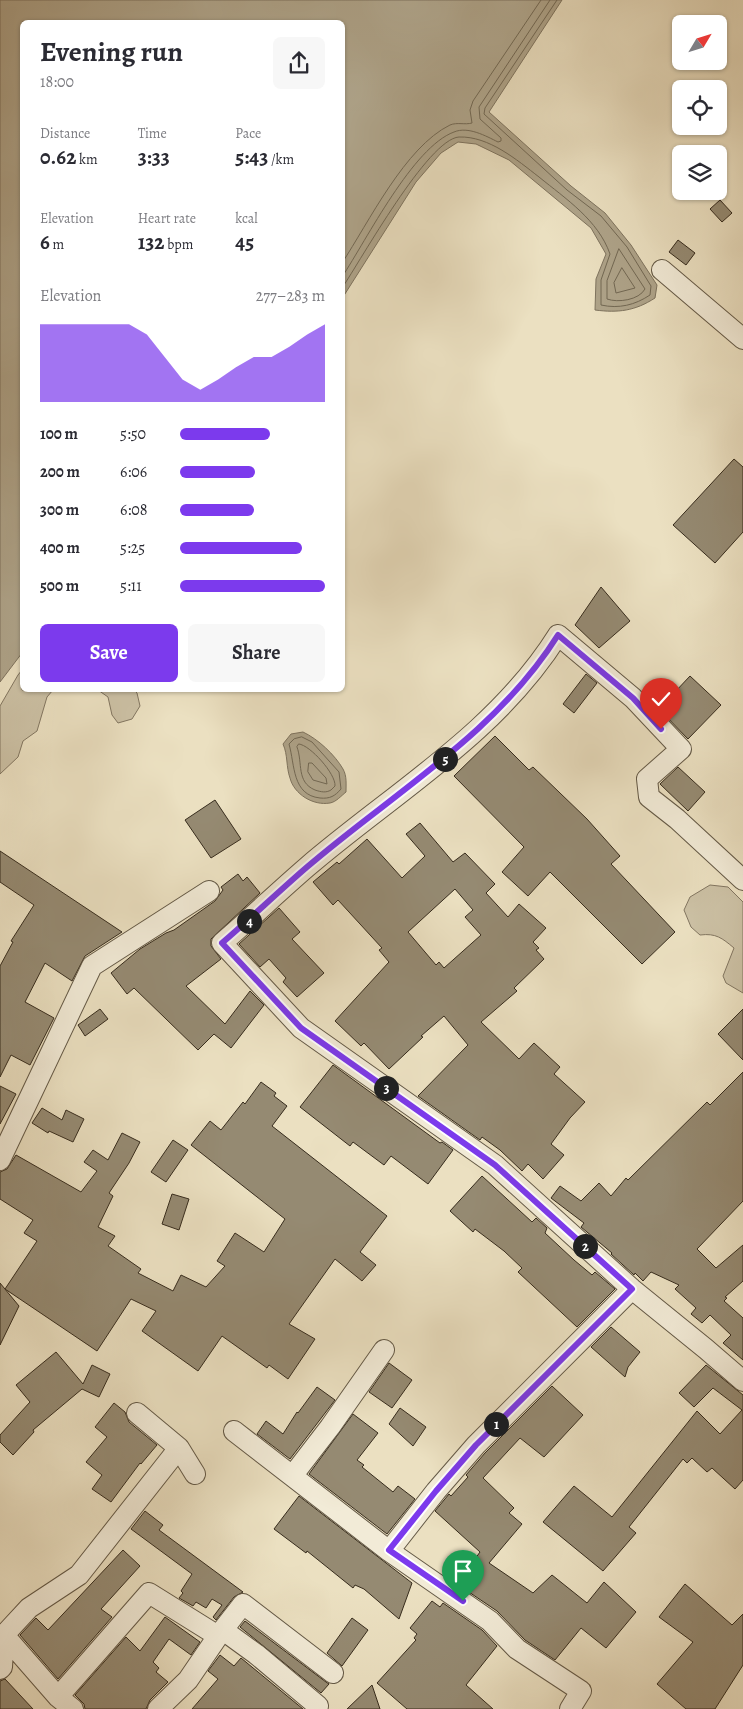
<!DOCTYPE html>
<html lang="en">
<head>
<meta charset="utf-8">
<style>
	body { margin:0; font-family:Alegreya,serif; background:#f7f7f7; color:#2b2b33; height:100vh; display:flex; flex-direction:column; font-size:19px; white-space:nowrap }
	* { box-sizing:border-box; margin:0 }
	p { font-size:16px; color:#7c7c81 }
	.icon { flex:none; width:28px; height:28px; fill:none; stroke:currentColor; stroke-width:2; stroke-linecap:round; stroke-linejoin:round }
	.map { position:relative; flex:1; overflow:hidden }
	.side { position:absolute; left:20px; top:20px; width:325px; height:672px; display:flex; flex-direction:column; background:#fff; border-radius:8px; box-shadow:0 1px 4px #0004 }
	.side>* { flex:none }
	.needle { width:32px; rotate:52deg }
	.controls { position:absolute; left:672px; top:15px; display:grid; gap:10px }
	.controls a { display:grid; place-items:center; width:55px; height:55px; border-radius:8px; background:#fff; box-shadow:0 1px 4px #0004; font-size:25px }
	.pin { position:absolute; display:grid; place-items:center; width:42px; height:42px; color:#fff; margin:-51px -21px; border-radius:50% 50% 50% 0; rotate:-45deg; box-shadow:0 0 5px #0007 }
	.pin .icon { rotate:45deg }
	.km { position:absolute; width:25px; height:25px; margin:-12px; border-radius:50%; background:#222; color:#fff; font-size:14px; line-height:25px; text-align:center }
	.round { display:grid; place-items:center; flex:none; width:52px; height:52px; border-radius:8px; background:#f7f7f7 }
	.summary { display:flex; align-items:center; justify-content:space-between; height:85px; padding:0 20px }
	h1 { font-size:28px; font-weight:700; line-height:38px }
	.metrics { display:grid; grid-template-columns:repeat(3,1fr); gap:8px; height:85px; padding:5px 20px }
	.metrics div { display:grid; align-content:center }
	.metrics b { font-size:21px; font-weight:700 }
	.metrics small { font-size:14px; font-weight:400 }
	.metrics p { font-size:14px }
	.chart { height:140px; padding:10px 20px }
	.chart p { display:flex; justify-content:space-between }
	.chart svg { width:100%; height:90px; margin-top:5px; fill:#7c3aed; opacity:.7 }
	.button { display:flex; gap:10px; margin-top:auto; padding:10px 20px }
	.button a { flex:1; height:58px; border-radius:8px; background:#7c3aed; color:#fff; font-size:20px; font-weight:700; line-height:58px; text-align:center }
	.button a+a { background:#f7f7f7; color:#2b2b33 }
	ul { padding:0 20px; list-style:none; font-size:16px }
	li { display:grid; grid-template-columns:80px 60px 1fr; align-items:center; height:38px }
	li i { height:12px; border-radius:6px; background:#7c3aed }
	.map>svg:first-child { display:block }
</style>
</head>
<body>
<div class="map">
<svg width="743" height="1709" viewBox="0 0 743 1709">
	<rect width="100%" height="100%" fill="#ebe0c1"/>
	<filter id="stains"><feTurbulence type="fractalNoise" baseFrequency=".004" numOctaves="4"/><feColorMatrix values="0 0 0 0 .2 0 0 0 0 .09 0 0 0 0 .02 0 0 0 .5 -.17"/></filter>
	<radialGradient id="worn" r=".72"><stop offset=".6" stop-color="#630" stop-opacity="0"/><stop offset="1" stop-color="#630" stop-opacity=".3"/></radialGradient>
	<path fill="#ccc1a5" stroke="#827661" d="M22 670V690H53L47 697 37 731 23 741 18 757 0 774V706L18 675Z
		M98 690H134L137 693 140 706 132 719 118 723 112 715 108 697Z
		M710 885 728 887 743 902V993L726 983 723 976 734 948C722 938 716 933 700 935L691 927 684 910 690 897Z"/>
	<path fill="#aea389" stroke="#7e735e" d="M0 0H562L489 112 571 186 605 213 631 245 657 285 655 298C635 311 618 313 595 310L596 279 606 254 591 228 509 160 476 144 458 142 441 153 416 182 343 297 342 22H22V653L0 682Z
		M303 732C318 739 335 755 343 769 347 776 346 784 346 792 341 796 336 802 330 803 313 806 294 794 290 778 286 767 288 755 283 744L291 734Z"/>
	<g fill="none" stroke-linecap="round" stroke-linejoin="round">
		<path stroke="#726853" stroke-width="1" d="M619 249 645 289C639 300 618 303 607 299V281Z
			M342 263C369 222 405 147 450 125 457 122 465 125 472 123L470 110 473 101 541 0
			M622 268 635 288 616 293 614 283Z
			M342 277C367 239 413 147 454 132 468 126 486 136 498 142L501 141V138L480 119 479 107 550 0
			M342 288C361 260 428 139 459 137 489 136 517 160 539 177 566 199 598 220 610 254L601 280V305C619 309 635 305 650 295L651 286 627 247 601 216 567 190 484 114 485 108 557 0
			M302 737 312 742 339 772 341 789C335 796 330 799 320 798 292 795 295 765 289 744L294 739Z
			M299 744C310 745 336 774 335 786L331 790C326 793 321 792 315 790 296 782 303 763 297 747Z
			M309 763H312L326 778 327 784 313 780 308 772Z"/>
	</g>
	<path fill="#958a72" stroke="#372c1d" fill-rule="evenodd" d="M720 200 732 213 722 222 710 209Z
		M678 240 695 253 686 265 669 252Z
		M734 459 743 467V532L715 563 673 525Z
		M601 587 630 621 599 648 575 625Z
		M586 674 597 683 574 713 563 704Z
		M690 676 721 705 688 739 659 709Z
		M495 736 529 770 533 767 587 819 620 856 611 864 675 932 642 964 550 872 528 896 502 872 524 847 454 776Z
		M678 767 705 792 688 811 660 784Z
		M215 800 241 839 211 858 185 820Z
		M420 823 453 862 465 853 495 884 486 893 508 917 519 904 546 928 533 942 539 948 536 950 544 959 514 988 517 991 481 1022 519 1059 534 1043 560 1067 554 1074 585 1102 570 1118 551 1144 564 1155 543 1179 528 1164 522 1171 500 1150 482 1137 480 1140 418 1096 468 1045 444 1016 421 1036 423 1037 389 1069 364 1043 361 1046 335 1021 389 962 379 950 382 948 338 900 333 905 313 882 337 862 339 864 367 839 402 878 425 856 406 834ZM455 889 473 910 465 917 481 935 444 968 439 962 436 965 408 932Z
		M0 851 122 932 85 956 72 981 45 963 25 1002 54 1018 30 1065 11 1055 0 1077V966L13 942 11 941 34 905 0 882Z
		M238 874 243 881 247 877 260 893 211 939V946L221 959 186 986 225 1024 250 991 264 1005 231 1048 214 1034 198 1050 134 988 127 994 111 973 140 949 166 933 174 930 215 901 223 890 221 887Z
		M279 908 300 932 292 939 324 973 297 997 283 982 286 978 269 959 260 967 239 944Z
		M100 1009 108 1019 85 1036 78 1025Z
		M743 1009V1060L718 1034Z
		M333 1065 440 1143 442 1142 453 1150 428 1184 391 1156 384 1165 353 1142 350 1146 300 1107Z
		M743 1072V1201L697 1249 716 1268 743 1245V1281L725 1297 727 1298 724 1301 743 1318V1360L723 1343 731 1335 710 1315 702 1323 691 1314 696 1308 675 1289 679 1285 651 1272 643 1281 635 1273 634 1275 611 1254 612 1253 581 1227 584 1223 551 1198 560 1186 581 1201 599 1183 611 1196 626 1178 628 1180 707 1102 710 1105Z
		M261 1082 276 1093 274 1096 287 1106 272 1126 387 1216 360 1252 376 1265 362 1281 335 1259 289 1324 315 1339 288 1379 269 1365 267 1368 222 1336 198 1371 142 1331 156 1311 131 1299 97 1351 5 1289 37 1241 24 1233 33 1220 0 1199V1172L7 1169 16 1155 81 1192 97 1171 84 1162 93 1150 108 1160 122 1133 140 1142 129 1163 109 1193 113 1196 98 1227 115 1236 108 1246 141 1269 138 1273 173 1291 181 1275 206 1287 225 1266 217 1261 235 1233 264 1252 285 1219 191 1145 210 1121 221 1130 243 1102 245 1104Z
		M0 1086 16 1094 0 1124Z
		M42 1108 62 1120 66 1110 84 1119 73 1142 49 1131 48 1133 32 1123Z
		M173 1140 188 1150 166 1182 151 1172Z
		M482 1176 532 1222 536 1218 547 1228 545 1233 574 1260 592 1275 595 1272 615 1289 577 1327 518 1272 522 1268 504 1251 475 1229 473 1232 450 1211Z
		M172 1194 189 1199 179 1230 162 1224Z
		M0 1283 19 1306 0 1345Z
		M611 1327 640 1352 628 1367 625 1377 591 1347Z
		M56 1352 83 1384 92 1365 110 1374 99 1397 82 1389 33 1430 34 1432 13 1455 0 1442V1435L30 1402 16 1385Z
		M389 1363 412 1380 392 1408 369 1392Z
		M706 1365 743 1395V1480L735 1489 712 1468 707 1472 692 1458 687 1463 683 1459 629 1527 636 1533 603 1571 543 1522 574 1486 612 1517 697 1411 720 1434 742 1410 713 1388 694 1407 679 1393Z
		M552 1386 583 1415 544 1457 520 1438 483 1478 514 1508 509 1513 522 1524 489 1563 533 1593 552 1575 587 1603 604 1582 636 1612 606 1648 581 1628 555 1660 525 1640 497 1611 457 1584 480 1552 435 1511 449 1494 451 1496 468 1477 466 1475 485 1453Z
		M317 1387 335 1400 290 1459 257 1434 266 1421 283 1434 297 1412 298 1413Z
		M114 1403 125 1412 129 1422 157 1445 141 1464 140 1463 111 1502 92 1489 102 1475 86 1462 107 1437 95 1427Z
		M400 1408 426 1427 413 1446 389 1424Z
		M353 1414 378 1433 357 1460 364 1465 362 1467 393 1492 398 1486 415 1499 387 1534 309 1474Z
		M299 1496 412 1583 399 1619 364 1589 355 1585 353 1588 307 1551 306 1553 274 1529Z
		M145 1511 163 1525 159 1530 243 1592 234 1597 216 1620 213 1617 222 1605 212 1599 206 1608 196 1602 193 1606 179 1598 183 1593 181 1591 192 1574 131 1529Z
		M123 1550 140 1566 101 1609 112 1617 58 1679 20 1635 36 1618 48 1630Z
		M685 1584 732 1625 743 1614V1665L715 1709H686L657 1684 693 1642 659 1617Z
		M432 1601 440 1607 443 1603 482 1630 497 1646 466 1685 493 1709H407L377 1683 416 1640 414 1638 417 1634 410 1628Z
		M165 1617 200 1642 191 1655 169 1639 153 1662 159 1668 156 1672 168 1682 150 1700 146 1709H85L84 1704 75 1695 126 1637 140 1651Z
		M352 1618 368 1630 342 1666 327 1653Z
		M245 1621 326 1682 329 1684 321 1693 240 1627Z
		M220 1655 234 1666 241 1658 303 1709H192L218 1679 208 1671Z
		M5 1679 33 1709H0V1681Z
		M372 1685 380 1709H347Z"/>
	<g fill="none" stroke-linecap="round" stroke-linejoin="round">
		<defs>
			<path id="minor" d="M662 270 743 339
				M743 880 677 819 649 797 647 779 681 749 633 698 558 635C496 734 393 793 307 867 278 892 251 918 222 943L301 1028 495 1165 632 1289 706 1349 743 1381
				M0 1160 92 966 209 891
				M234 1431 389 1551 490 1621 517 1649 581 1691 570 1709
				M179 1448 195 1474
				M293 1475 330 1427 384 1350
				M389 1551 436 1491 476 1445 632 1289
				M223 1630 256 1654 318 1706 316 1709
				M4 1635 29 1608 79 1575 179 1448 137 1413
				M0 1669 2 1667 4 1635 58 1697 73 1709
				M58 1697 149 1593 218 1636 243 1604 333 1673
				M158 1709 188 1680 218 1636"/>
		</defs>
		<use href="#minor" stroke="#645946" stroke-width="22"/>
		<use href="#minor" stroke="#f2ebd7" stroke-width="20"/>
	</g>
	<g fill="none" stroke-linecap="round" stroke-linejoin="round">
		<defs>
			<path id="route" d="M463 1601 389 1550 436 1491 476 1445 632 1289 495 1165 301 1028 222 943C251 918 278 892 307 867 393 793 496 734 558 635L633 698 661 729"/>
		</defs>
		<use href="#route" stroke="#fff" stroke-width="10"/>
		<use href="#route" stroke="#7c3aed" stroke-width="6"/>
	</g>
	<rect width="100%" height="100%" filter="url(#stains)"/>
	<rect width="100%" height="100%" fill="url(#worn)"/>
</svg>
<div class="controls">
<a><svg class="needle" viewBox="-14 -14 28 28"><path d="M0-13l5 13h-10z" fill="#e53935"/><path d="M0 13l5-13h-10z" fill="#7c7c81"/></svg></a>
<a><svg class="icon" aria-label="locate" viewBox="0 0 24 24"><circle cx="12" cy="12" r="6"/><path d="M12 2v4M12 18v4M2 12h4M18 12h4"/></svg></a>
<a><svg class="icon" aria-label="layers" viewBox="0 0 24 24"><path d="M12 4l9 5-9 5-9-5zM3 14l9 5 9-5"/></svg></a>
</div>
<div class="pin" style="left:463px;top:1601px;background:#1e9e55"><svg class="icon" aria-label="arrive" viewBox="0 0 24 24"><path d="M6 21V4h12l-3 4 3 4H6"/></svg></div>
<div class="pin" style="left:661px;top:729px;background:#d93025"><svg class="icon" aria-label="check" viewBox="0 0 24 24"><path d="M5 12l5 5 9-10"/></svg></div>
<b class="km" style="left:496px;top:1424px">1</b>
<b class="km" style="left:585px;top:1246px">2</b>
<b class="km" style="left:386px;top:1088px">3</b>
<b class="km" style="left:249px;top:921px">4</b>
<b class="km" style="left:445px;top:759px">5</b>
<section class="side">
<div class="summary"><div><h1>Evening run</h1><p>18:00</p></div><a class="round"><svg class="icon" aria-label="share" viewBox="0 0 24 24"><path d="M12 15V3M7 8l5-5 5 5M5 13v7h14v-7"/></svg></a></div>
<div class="metrics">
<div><p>Distance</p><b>0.62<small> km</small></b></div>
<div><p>Time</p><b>3:33</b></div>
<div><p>Pace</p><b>5:43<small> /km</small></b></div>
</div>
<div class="metrics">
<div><p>Elevation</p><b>6<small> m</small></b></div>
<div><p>Heart rate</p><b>132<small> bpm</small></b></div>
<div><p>kcal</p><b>45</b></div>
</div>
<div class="chart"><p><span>Elevation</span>277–283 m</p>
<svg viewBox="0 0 160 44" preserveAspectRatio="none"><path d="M0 44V6L10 6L20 6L30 6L40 6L50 6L60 11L70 22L80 33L90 38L100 33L110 27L120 22L130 22L140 17L150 11L160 6V44z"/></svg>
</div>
<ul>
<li><b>100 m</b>5:50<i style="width:62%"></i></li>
<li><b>200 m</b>6:06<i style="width:52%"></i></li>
<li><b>300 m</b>6:08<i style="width:51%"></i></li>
<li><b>400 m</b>5:25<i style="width:84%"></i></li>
<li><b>500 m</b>5:11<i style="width:100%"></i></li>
</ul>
<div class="button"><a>Save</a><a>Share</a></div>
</section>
</div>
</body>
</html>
